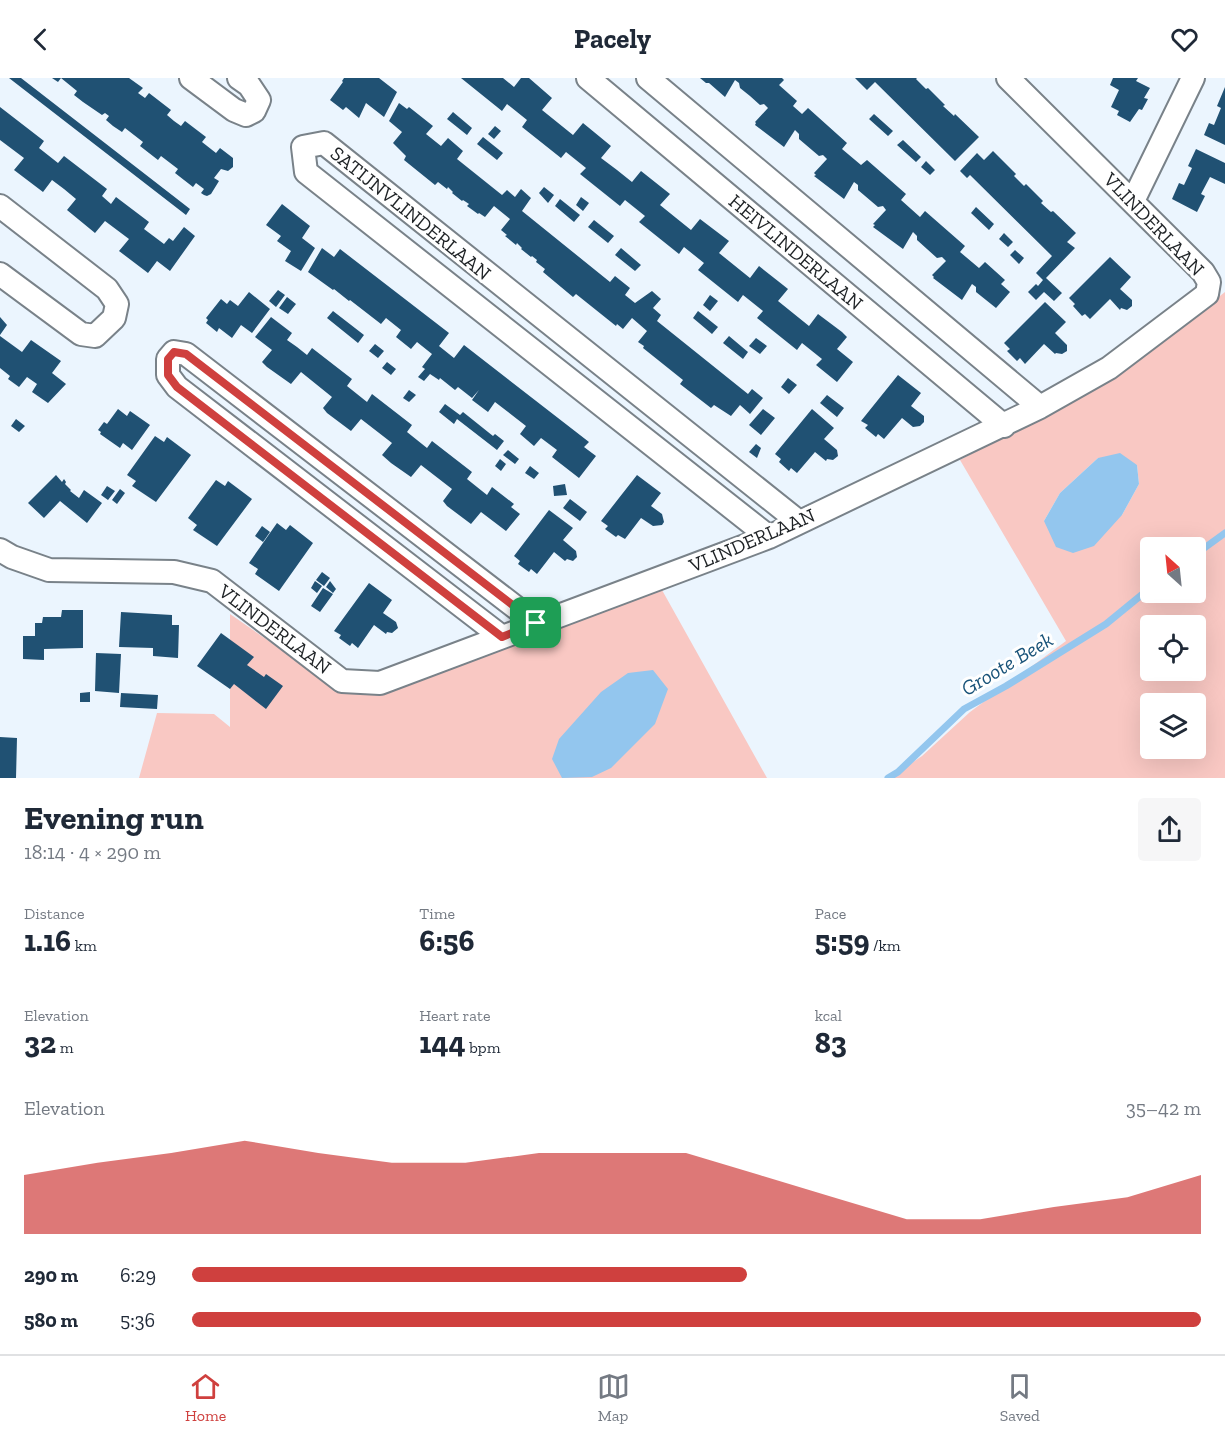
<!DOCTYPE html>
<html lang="en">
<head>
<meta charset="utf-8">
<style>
	body { margin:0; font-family:"Zilla Slab",serif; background:#f6f6f7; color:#1f2937; height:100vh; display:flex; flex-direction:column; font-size:22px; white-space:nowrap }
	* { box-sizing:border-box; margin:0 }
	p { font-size:20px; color:#747a83 }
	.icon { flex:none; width:33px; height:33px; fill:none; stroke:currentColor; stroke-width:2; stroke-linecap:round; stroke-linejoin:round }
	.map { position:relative; height:700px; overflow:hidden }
	.drawer { display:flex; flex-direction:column; background:#fff; flex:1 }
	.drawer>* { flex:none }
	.needle { width:39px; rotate:333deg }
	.buttons { position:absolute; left:1140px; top:459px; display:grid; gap:12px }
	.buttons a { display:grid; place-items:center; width:66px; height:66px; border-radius:6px; background:#fff; box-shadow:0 6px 24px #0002; font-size:30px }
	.pin { position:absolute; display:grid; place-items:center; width:51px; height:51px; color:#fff; margin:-26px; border-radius:12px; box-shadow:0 3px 9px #0006 }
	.round { display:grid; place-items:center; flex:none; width:63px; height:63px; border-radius:6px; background:#f6f6f7 }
	.head { display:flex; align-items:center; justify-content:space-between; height:102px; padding:0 24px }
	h1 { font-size:33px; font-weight:700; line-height:45px }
	.figures { display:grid; grid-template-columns:repeat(3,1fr); gap:9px; height:102px; padding:6px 24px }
	.figures div { display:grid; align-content:center }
	.figures b { font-size:30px; font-weight:700 }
	.figures small { font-size:16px; font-weight:400 }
	.figures p { font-size:16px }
	.chart { height:168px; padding:12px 24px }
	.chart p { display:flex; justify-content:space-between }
	.chart svg { width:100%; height:108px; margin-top:6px; fill:#cf403e; opacity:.7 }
	ul { padding:0 24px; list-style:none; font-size:20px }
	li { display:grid; grid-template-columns:96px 72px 1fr; align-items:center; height:45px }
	li i { height:15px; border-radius:8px; background:#cf403e }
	header { display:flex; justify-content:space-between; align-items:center; height:78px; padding:0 24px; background:#fff; font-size:27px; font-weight:700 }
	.tab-bar { display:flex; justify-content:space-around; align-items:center; height:84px; border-top:2px solid #e0e1e3; background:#fff; font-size:16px; color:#747a83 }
	.tab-bar a { display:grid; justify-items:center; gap:3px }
	.tab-bar .on { color:#cf403e }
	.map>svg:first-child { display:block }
</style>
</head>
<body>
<header><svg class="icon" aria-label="back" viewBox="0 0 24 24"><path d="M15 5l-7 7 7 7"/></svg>Pacely<svg class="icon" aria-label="heart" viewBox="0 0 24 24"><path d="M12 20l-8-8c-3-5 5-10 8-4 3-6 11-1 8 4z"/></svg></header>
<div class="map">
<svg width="1225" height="700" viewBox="0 0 1225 700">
	<rect width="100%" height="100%" fill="#ebf5fe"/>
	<path fill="#f9c8c3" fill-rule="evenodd" d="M1225 214V700H889L922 678 970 634 1066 563 960 382 1126 291ZM1098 380 1137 387 1139 406 1122 437 1044 443 1060 415ZM1150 470H1196V514H1150ZM1150 548H1196V592H1150ZM1150 626H1196V670H1150Z
		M662 512 767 700H139L157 635 214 636 230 649V536L344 615 375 617Z"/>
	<path fill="#93c6ee" d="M1120 375 1137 387 1139 406 1122 437 1094 468 1073 475 1056 469 1044 443 1060 415 1098 380Z
		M653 592 668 611 655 646 611 690 592 699 562 700 552 681 559 661 601 614 628 595Z"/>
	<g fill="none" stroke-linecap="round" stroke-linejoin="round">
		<path stroke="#93c6ee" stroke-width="7" d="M1196 476 1225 455
			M888 700 898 694 964 631 1006 608 1106 546 1150 510"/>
	</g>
	<path fill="#205173" d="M9 0H21L172 117 190 131 186 137Z
		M52 0H129L143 10 138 15 145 20 149 15 171 32 167 37 174 43 181 48 185 43 206 59 202 64 216 75 220 70 233 80V89L228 93 221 91 214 100 219 103 211 116 207 118 204 117 201 115 204 111 196 105 193 109 175 95 178 91 161 78 158 82 140 68 143 64 125 50 122 54 113 48 106 42 109 38 105 35 102 37 83 24 74 17 77 13 61 0 58 4Z
		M344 0H379L397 14 384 39 366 25 359 40 346 29 343 32 330 22 343 4 342 3Z
		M461 0H503L514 9 521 0H529L552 20 542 32 573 57 583 45 611 68 601 80 617 92 632 104 641 93 670 116 660 127 691 152 700 141 729 163 719 175 750 200 759 188 783 207 788 211 778 223 809 248 818 236 842 254 847 259 837 271 853 284 837 304 816 287 822 281 802 265 797 272 757 240 763 233 743 217 738 224 698 192 704 185 684 169 679 176 639 144 645 138 625 122 620 128 580 96 586 90 566 74 561 80 522 49 527 42 507 26 502 33Z
		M700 0H782L784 2 779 7 797 23 793 28 802 36 808 30 847 65 842 71 861 87 867 82 906 116 901 122 920 139 925 133 965 168 960 174 979 190 985 184 1005 202 1001 206 1010 214 996 230 976 214V209L972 206 962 222 933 200 934 199 932 197 946 183 942 179 937 180 917 162V158L913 154 903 171 873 149 875 147 873 146 886 132 883 128 878 129 858 112V107L854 104 844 121 814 98 816 97 814 95 827 81 823 77 819 78 799 61V56L795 52 784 69 755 47 756 45 755 44 768 30 764 26 760 27 750 18 740 10 739 5 735 2 725 19 709 5H706Z
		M855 0H917L916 1 926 11 928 10 945 27 943 28 954 38 955 36 979 59 955 83 875 4 867 12Z
		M1113 0H1138L1136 3 1150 10 1144 20 1148 21 1142 32 1139 31 1130 44 1117 37 1119 33 1111 29 1119 12 1110 7Z
		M1225 9V67L1204 57 1209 45 1214 47 1221 30 1217 28Z
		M399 25 407 31 409 29 433 48 426 56 441 68 448 60 463 73 457 81 502 117 507 112 515 119 521 111 531 120 522 133 610 204 615 198 630 210 625 217 635 225 652 213 661 221 653 230 661 237 657 243 748 316 752 311 763 320 750 336 740 327 731 338 714 327 711 330 680 306 683 302 643 270 644 268 638 264 647 253 632 240 623 251 617 246 616 248 576 216 573 219 543 194 545 191 536 184 537 182 532 178 531 179 521 171 522 170 517 165 516 167 505 158 507 157 501 152 510 141 494 128 485 139 479 135 478 136 467 128 469 126 463 122 462 123 452 115 453 114 448 109 447 111 438 104 435 107 404 82 406 78 393 65 402 54 389 43Z
		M0 29 44 63 39 70 58 85 64 78 107 111 102 118 111 126 116 119 149 144 144 151 164 166 169 160 173 163 184 149 195 158 170 193 157 183 148 195 119 173 129 161 105 143 95 155 67 132 76 121 64 111 52 102 43 114 14 92 24 80 0 62Z
		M453 34 472 50 467 57 447 41Z
		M874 36 893 53 888 58 869 41Z
		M495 48 501 53 494 61 488 56Z
		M483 59 503 75 497 82 477 66Z
		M903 62 921 79 916 84 897 67Z
		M1196 71 1225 85V106L1210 99 1201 116 1205 118 1197 134 1172 121 1179 105 1184 107 1192 90 1188 88Z
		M993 73 1016 96 1014 98 1024 108 1026 106 1043 123 1041 125 1051 134 1053 133 1076 155 1067 164 1075 170 1046 200 1062 215 1054 223 1044 214 1036 222 1028 214 1036 206 1038 208 1043 202 1036 195 1052 178 970 97 967 100 960 93 977 75 984 82Z
		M926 83 935 92 930 97 921 89Z
		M544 109 554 117 548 125 539 115Z
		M581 119 589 125 583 133 576 127Z
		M560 121 580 137 574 144 555 128Z
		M282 126 310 148 302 160 315 170 301 193 285 183 291 173 277 163 281 158 266 147Z
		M976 129 994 146 989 152 971 135Z
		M594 142 614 158 608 165 588 149Z
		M1004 155 1013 164 1008 169 999 161Z
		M322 170 334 179 340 171 449 255 439 268 454 280 464 267 589 364 584 369 596 378 579 400 552 379 557 372 541 360 534 368 520 356 526 348 495 324 488 334 472 322 479 312 472 320 458 309 455 312 440 300 439 302 430 296 424 303 418 299 425 291 422 289 432 276 417 264 411 271 396 259 401 252 386 240 381 246 350 222 349 223 334 211 333 212 308 194Z
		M621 170 641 187 635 193 615 177Z
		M1015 172 1024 180 1019 186 1010 177Z
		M1110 179 1131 199 1120 211 1132 222V228L1127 232 1121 230 1120 232 1110 221 1090 241 1085 236 1082 238 1073 228 1075 226 1069 220Z
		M278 212 285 217 276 229 269 223Z
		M249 214 270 231 252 255 241 247 232 260 219 250 217 254 206 245 208 242 206 240 221 221 227 226 230 222 238 228Z
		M710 217 718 223 710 233 703 227Z
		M287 219 296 226 288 236 279 230Z
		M1045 224 1066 244 1055 255 1067 267V273L1062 276 1056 275 1055 276 1044 266 1025 286 1020 280 1017 283 1007 273 1010 271 1004 265Z
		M333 233 364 257 358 265 327 240Z
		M698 233 718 249 712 256 693 240Z
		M0 239 7 247 0 257Z
		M271 239 292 255 287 262 297 269 307 277 312 270 352 301 347 308 367 324 372 316 412 347 407 354 427 370 432 363 472 394 467 401 487 417 492 409 514 426 511 429 520 436 506 453 481 434 471 446 447 428 443 423 452 411 421 387 411 399 391 385 382 377 392 365 361 341 351 353 327 335 323 330 332 319 301 294 291 306 267 289 262 284 272 272 255 259Z
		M0 258 22 274 31 262 61 283 52 295 66 306 48 325 32 314 37 306 27 299 19 309 8 301 10 298 0 290Z
		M729 258 748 274 743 281 723 265Z
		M756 260 767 268 760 276 749 268Z
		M375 266 384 273 378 280 369 273Z
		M387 284 396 291 391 297 382 290Z
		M898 297 921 315 911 328 924 338V344L920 348 913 349 902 340 884 361 878 356 876 359 865 350 868 347 861 343Z
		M788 300 797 307 789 316 781 309Z
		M409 312 416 317 409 324 403 320Z
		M827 317 844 330 837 339 820 325Z
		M445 326 460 337 463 334 493 358 495 356 504 363 497 372 457 341 454 346 439 334Z
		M118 331 127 338 130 333 150 347 132 372 123 365 120 370 100 356 101 354 98 352 104 344 107 346Z
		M763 331 775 340 761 357 749 347Z
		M812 331 834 350 824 361 837 372 838 378 833 382 827 381 826 383 815 374 797 395 791 390 789 393 779 384 781 381 775 376Z
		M16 341 25 348 19 354 11 348Z
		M155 358 164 364 167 359 191 377 156 424 132 408 136 403 127 397Z
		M756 366 761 370 757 380 749 374Z
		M508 372 519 381 515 386 503 377Z
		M500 381 506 386 501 393 495 388Z
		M530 388 539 395 534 401 525 395Z
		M56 397 62 404 64 401 66 404 65 406 71 412 70 413 79 420 84 412 102 425 87 445 60 423 44 440 28 425Z
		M637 397 661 415 651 428 662 436 664 444 662 447 653 448 641 440 625 461 618 457 616 459 605 451 608 448 601 443Z
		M216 402 225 408 228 403 252 421 217 468 193 452 197 447 188 440Z
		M565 406 567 417 554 418 553 408Z
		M107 408 115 413 108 422 101 417Z
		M120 411 125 415 117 426 112 422Z
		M570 421 587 434 580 443 563 430Z
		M549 432 573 450 563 462 576 473 577 479 573 483 567 481 565 483 554 474 537 496 531 491 529 494 518 486 520 483 514 478Z
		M277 445 286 452 290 447 313 465 279 513 255 496 258 491 249 485Z
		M262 448 270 454 263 464 255 458Z
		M322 494 330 500 324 508 316 502Z
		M315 503 322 508 317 515 311 510Z
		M330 503 336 511 333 515 326 509Z
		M369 505 392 522 383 535 396 544 398 550 392 555 387 554 386 556 374 547 358 570 352 565 350 568 339 560 341 557 334 553Z
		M323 510 333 516 320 534 311 528Z
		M62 532H83V570L44 571V582L23 581V558H35V545H42L43 539H61Z
		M121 534 172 537V547H179L178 580 153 578V570L119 569Z
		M221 555 254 579 247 587 264 599 266 596 283 608 266 631 234 606 230 611 197 588Z
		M96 575 121 576 119 615 95 613Z
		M90 614V624H80V615Z
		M121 615 158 617 157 631 120 629Z
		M0 659 17 660 16 700H0Z"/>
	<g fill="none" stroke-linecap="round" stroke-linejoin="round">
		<defs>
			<path id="minor" d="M191 0 234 32 246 37 254 33 259 22 249 7 239 0
				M588 0 1004 348
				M648 0 1040 329
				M1133 123 1193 0
				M0 128 107 211 117 226 114 240 95 258 81 256 0 196
				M769 459 306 94 303 69 324 65 799 444
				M0 472 12 479 49 492 174 494 212 503 342 603 380 605 769 459 1040 329 1109 290 1207 216 1209 204 1203 194 1008 0
				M502 559 177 309 168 297V281L174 274 186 276 536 545"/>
		</defs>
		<use href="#minor" stroke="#798289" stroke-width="26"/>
		<use href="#minor" stroke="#fff" stroke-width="22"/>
	</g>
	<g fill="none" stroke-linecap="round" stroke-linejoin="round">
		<defs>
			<path id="route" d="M174 274 186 276 536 545 502 559 177 309 168 297V281Z"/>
		</defs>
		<use href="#route" stroke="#fff" stroke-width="12"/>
		<use href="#route" stroke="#cf403e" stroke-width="8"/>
	</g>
	<g text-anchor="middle" stroke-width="6" stroke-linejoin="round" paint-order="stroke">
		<g font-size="20" fill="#1e2225" stroke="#fff">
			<text transform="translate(411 135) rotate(39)" y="7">SATIJNVLINDERLAAN</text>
			<text transform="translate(1154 146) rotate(46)" y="7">VLINDERLAAN</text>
			<text transform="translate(796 174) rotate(40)" y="7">HEIVLINDERLAAN</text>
			<text transform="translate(752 462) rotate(-23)" y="7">VLINDERLAAN</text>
			<text transform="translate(275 551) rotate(37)" y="7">VLINDERLAAN</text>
		</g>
		<g font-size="21" font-style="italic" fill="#195379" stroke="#fff">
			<text transform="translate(1007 586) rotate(-31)" y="7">Groote Beek</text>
		</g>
	</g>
</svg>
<div class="buttons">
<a><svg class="needle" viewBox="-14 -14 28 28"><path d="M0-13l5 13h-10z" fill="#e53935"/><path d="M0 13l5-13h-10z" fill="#747a83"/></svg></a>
<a><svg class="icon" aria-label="locate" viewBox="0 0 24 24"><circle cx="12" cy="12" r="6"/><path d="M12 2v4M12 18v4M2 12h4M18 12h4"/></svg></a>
<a><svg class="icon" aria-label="layers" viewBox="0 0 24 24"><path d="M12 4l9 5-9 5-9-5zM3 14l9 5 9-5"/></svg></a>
</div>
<div class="pin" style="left:536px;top:545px;background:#1e9e55"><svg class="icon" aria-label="arrive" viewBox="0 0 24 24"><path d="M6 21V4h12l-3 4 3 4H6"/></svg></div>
</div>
<section class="drawer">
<div class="head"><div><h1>Evening run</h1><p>18:14 · 4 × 290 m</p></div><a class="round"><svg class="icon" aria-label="share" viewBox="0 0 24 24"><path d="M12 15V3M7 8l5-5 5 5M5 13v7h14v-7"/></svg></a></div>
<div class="figures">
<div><p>Distance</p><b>1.16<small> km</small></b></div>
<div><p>Time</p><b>6:56</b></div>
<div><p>Pace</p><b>5:59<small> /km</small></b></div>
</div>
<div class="figures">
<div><p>Elevation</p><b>32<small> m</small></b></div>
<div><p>Heart rate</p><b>144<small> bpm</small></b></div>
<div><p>kcal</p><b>83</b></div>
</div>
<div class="chart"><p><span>Elevation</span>35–42 m</p>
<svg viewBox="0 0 160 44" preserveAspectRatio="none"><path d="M0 44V20L10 15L20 11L30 6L40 11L50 15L60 15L70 11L80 11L90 11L100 20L110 29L120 38L130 38L140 33L150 29L160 20V44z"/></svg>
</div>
<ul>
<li><b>290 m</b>6:29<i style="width:55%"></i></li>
<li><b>580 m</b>5:36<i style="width:100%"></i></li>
</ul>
</section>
<nav class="tab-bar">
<a class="on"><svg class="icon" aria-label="home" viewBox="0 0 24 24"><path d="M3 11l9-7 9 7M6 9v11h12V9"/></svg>Home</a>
<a><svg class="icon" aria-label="map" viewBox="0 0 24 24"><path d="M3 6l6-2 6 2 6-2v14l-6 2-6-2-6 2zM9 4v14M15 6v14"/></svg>Map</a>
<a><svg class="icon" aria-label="saved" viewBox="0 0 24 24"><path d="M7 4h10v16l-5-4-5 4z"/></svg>Saved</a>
</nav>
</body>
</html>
